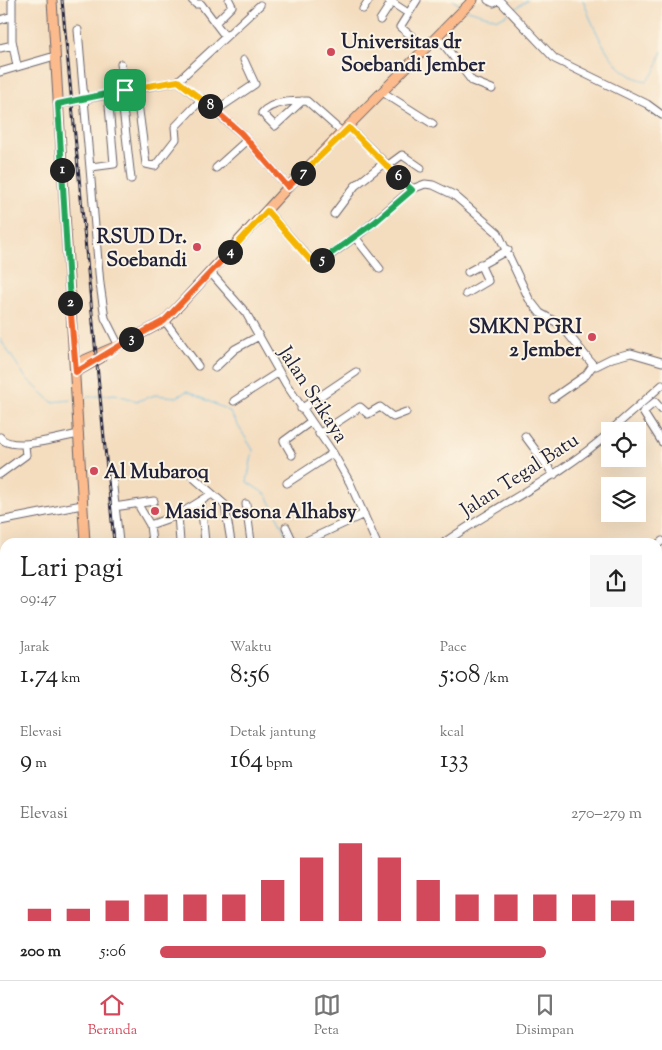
<!DOCTYPE html>
<html lang="id">
<head>
<meta charset="utf-8">
<style>
	body { margin:0; font-family:"Sorts Mill Goudy",serif; background:#f6f6f6; color:#222; height:100vh; display:flex; flex-direction:column; font-size:19px; white-space:nowrap }
	* { box-sizing:border-box; margin:0 }
	p { font-size:16px; color:#767676 }
	.icon { flex:none; width:28px; height:28px; fill:none; stroke:currentColor; stroke-width:2; stroke-linecap:round; stroke-linejoin:round }
	.map { position:relative; flex:1; overflow:hidden }
	.panel { position:absolute; left:0px; top:538px; width:662px; height:442px; display:flex; flex-direction:column; background:#fff; border-radius:15px 15px 0 0; box-shadow:0 5px 20px #0002 }
	.panel>* { flex:none }
	.fabs { position:absolute; left:601px; top:422px; display:grid; gap:10px }
	.fabs a { display:grid; place-items:center; width:45px; height:45px; border-radius:0px; background:#fff; box-shadow:0 5px 20px #0002; font-size:25px }
	.pin { position:absolute; display:grid; place-items:center; width:42px; height:42px; color:#fff; margin:-21px; border-radius:10px; box-shadow:0 2px 8px #0006 }
	.km { position:absolute; width:25px; height:25px; margin:-12px; border-radius:50%; background:#222; color:#fff; font-size:14px; line-height:25px; text-align:center }
	.round { display:grid; place-items:center; flex:none; width:52px; height:52px; border-radius:0px; background:#f6f6f6 }
	.headline { display:flex; align-items:center; justify-content:space-between; height:85px; padding:0 20px }
	h1 { font-size:28px; font-weight:600; line-height:38px }
	.stats { display:grid; grid-template-columns:repeat(3,1fr); gap:8px; height:85px; padding:5px 20px }
	.stats div { display:grid; align-content:center }
	.stats b { font-size:25px; font-weight:600 }
	.stats small { font-size:14px; font-weight:400 }
	.stats p { font-size:14px }
	.chart { height:140px; padding:10px 20px }
	.chart p { display:flex; justify-content:space-between }
	.chart svg { width:100%; height:90px; margin-top:5px; stroke:#d1495b; stroke-width:6 }
	ul { padding:0 20px; list-style:none; font-size:16px }
	li { display:grid; grid-template-columns:80px 60px 1fr; align-items:center; height:38px }
	li i { height:12px; border-radius:6px; background:#d1495b }
	.menu { display:flex; justify-content:space-around; align-items:center; height:70px; border-top:1px solid #e0e0e0; background:#fff; font-size:14px; color:#767676 }
	.menu a { display:grid; justify-items:center; gap:2px }
	.menu .active { color:#d1495b }
	.map>svg:first-child { display:block }
</style>
</head>
<body>
<div class="map">
<svg width="662" height="980" viewBox="0 0 662 980">
	<rect width="100%" height="100%" fill="#fcf5e5"/>
	<filter id="ink" filterUnits="userSpaceOnUse"><feTurbulence type="fractalNoise" baseFrequency=".02" numOctaves="2"/><feDisplacementMap in="SourceGraphic" scale="10" xChannelSelector="R" yChannelSelector="G"/><feConvolveMatrix kernelMatrix="1 2 1 2 8 2 1 2 1" color-interpolation-filters="sRGB"/></filter>
	<filter id="wash" filterUnits="userSpaceOnUse"><feTurbulence type="fractalNoise" baseFrequency=".0096" numOctaves="4" result="noise"/><feDisplacementMap in="SourceGraphic" scale="20" xChannelSelector="R" yChannelSelector="G"/><feGaussianBlur stdDeviation="1.12" result="paint"/><feColorMatrix in="noise" values="0 0 0 0 0 0 0 0 0 0 0 0 0 0 0 0 0 1.4 0 .05"/><feComposite in="paint" operator="in"/></filter>
	<g filter="url(#wash)">
		<rect width="100%" height="100%" fill="#f4ddbf"/>
		<path fill="#7fd497" stroke="#507b69" d="M5 950V975H124L125 980H0V951Z"/>
		<g fill="none" stroke-linecap="round" stroke-linejoin="round">
			<path stroke="#64bbe1" stroke-width="1" d="M453 0 462 7
				M583 0C587 6 587 12 590 18 602 44 616 76 647 81L655 72 662 51
				M468 10 498 19 508 14
				M513 10 527 0
				M0 339 26 378 52 402 71 400
				M80 398 115 394 137 401 155 395 177 397 187 391 229 411 253 450 247 482 267 495 287 537"/>
			<path stroke="#64bbe1" stroke-width="8" d="M308 975 311 980"/>
		</g>
	</g>
	<g filter="url(#ink)">
		<g fill="none" stroke-linecap="round" stroke-linejoin="round">
			<defs>
				<path id="minor" d="M12 0V40L17 66
					M192 0 196 4H201L225 36
					M388 0 408 13
					M417 0 400 27 427 48
					M488 0 494 3 499 0
					M499 0 555 59 647 104 662 115
					M363 9 369 0
					M0 20 12 16
					M380 20 393 0
					M215 23 232 6 229 0
					M78 30 100 284 105 318 118 344
					M438 37 472 81 492 89
					M0 48 13 45
					M121 64 125 90
					M0 72 55 56
					M178 81 260 5
					M136 88 146 164 155 166 176 139 175 127 202 99
					M121 91 131 179
					M384 93 433 124
					M302 101 275 126 262 113C272 101 293 101 307 101L343 133
					M58 104 178 81 241 133 288 187
					M215 111 255 84 244 60
					M349 128 412 189
					M387 166 402 155 421 168
					M91 167 114 164 108 94
					M216 168 247 140
					M267 211 308 257 316 263 325 259 362 232 412 189 425 184 433 185 454 195 498 233 529 299 540 313 561 325 593 365
					M334 214 355 186 384 163
					M355 237 380 269
					M468 272 508 250
					M211 273 246 313 286 384 333 453 350 483 376 542
					M466 294 488 281 480 264
					M165 321 198 366
					M593 365 596 366 612 358 631 353 662 362
					M215 368 235 349 259 336
					M553 398 586 375 593 365
					M234 401 279 372
					M301 409 356 372
					M662 410 655 402 643 412 662 442
					M610 431 662 385
					M319 434 360 407 368 414 380 407 393 417 406 412
					M525 436 554 475
					M0 437C11 453 61 437 79 434
					M292 455 284 441 310 422
					M186 471 225 505 231 542
					M0 474 26 455 25 446
					M112 478 119 542
					M287 483 333 453
					M201 501 205 542
					M246 504 251 542
					M114 507 154 501
					M140 508 150 525 152 542
					M178 515 180 542
					M0 521 82 505
					M150 525 178 515 212 494
					M286 527 293 542
					M306 541 364 514
					M445 542C499 504 560 477 610 432
					M658 544 662 541
					M0 661 5 651
					M658 772H662
					M658 831 662 830
					M658 837 662 840
					M662 879V880
					M658 894 662 891
					M662 909 659 915 662 922
					M658 943 662 940
					M0 950 5 949
					M271 975 272 980
					M290 975 291 980
					M340 975 341 980
					M368 975 369 980
					M397 975 398 980
					M487 975 490 980
					M520 975 523 980
					M642 975 646 980
					M422 978 428 975
					M473 980 482 975"/>
				<path id="major" d="M52 0 85 542
					M75 364 124 343 165 321 288 187 473 0
					M76 372 101 358
					M128 975V980"/>
			</defs>
			<use href="#minor" stroke="#6c6369" stroke-width="9"/>
			<use href="#major" stroke="#6c6369" stroke-width="11"/>
			<use href="#minor" stroke="#fff" stroke-width="7"/>
			<use href="#major" stroke="#fbbb8d" stroke-width="9"/>
			<defs>
				<path id="rail" d="M62 0 114 542
					M157 975 158 980"/>
			</defs>
			<use href="#rail" stroke="#22223b" stroke-width="3"/>
			<use href="#rail" stroke="#fcf5e5" stroke-width="1" stroke-dasharray="4" stroke-linecap="butt"/>
		</g>
	</g>
	<g fill="none" stroke-linecap="round" stroke-linejoin="round" filter="url(#ink)">
		<defs>
			<path id="split-1" d="M62 170 58 104 125 90"/>
			<path id="split-2" d="M62 170 70 303"/>
			<path id="split-3" d="M70 303 76 372 131 339"/>
			<path id="split-4" d="M131 339 164 321 230 252"/>
			<path id="split-5" d="M230 252 267 211 310 260 316 262 322 260"/>
			<path id="split-6" d="M322 260 375 222 412 190 398 177"/>
			<path id="split-7" d="M303 173 349 128 398 177"/>
			<path id="split-8" d="M210 106 241 133 288 187 303 173"/>
			<path id="split-9" d="M125 90 178 81 210 106"/>
		</defs>
		<use href="#split-1" stroke="#fff" stroke-width="10"/>
		<use href="#split-2" stroke="#fff" stroke-width="10"/>
		<use href="#split-3" stroke="#fff" stroke-width="10"/>
		<use href="#split-4" stroke="#fff" stroke-width="10"/>
		<use href="#split-5" stroke="#fff" stroke-width="10"/>
		<use href="#split-6" stroke="#fff" stroke-width="10"/>
		<use href="#split-7" stroke="#fff" stroke-width="10"/>
		<use href="#split-8" stroke="#fff" stroke-width="10"/>
		<use href="#split-9" stroke="#fff" stroke-width="10"/>
		<use href="#split-1" stroke="#22a559" stroke-width="6"/>
		<use href="#split-2" stroke="#22a559" stroke-width="6"/>
		<use href="#split-3" stroke="#f0652b" stroke-width="6"/>
		<use href="#split-4" stroke="#f0652b" stroke-width="6"/>
		<use href="#split-5" stroke="#f5b400" stroke-width="6"/>
		<use href="#split-6" stroke="#22a559" stroke-width="6"/>
		<use href="#split-7" stroke="#f5b400" stroke-width="6"/>
		<use href="#split-8" stroke="#f0652b" stroke-width="6"/>
		<use href="#split-9" stroke="#f5b400" stroke-width="6"/>
	</g>
	<g fill="#d1495b" stroke="#fcf5e5" stroke-width="2">
		<circle cx="331" cy="52" r="5"/>
		<circle cx="197" cy="247" r="5"/>
		<circle cx="592" cy="337" r="5"/>
		<circle cx="94" cy="471" r="5"/>
		<circle cx="155" cy="511" r="5"/>
	</g>
	<g text-anchor="middle" stroke-width="4" stroke-linejoin="round" paint-order="stroke">
		<g font-size="20" font-weight="bold" fill="#22223b" stroke="#fcf5e5" text-anchor="start">
			<text x="341" y="48">Universitas dr<tspan x="341" dy="23">Soebandi Jember</tspan></text>
			<text x="187" y="243" text-anchor="end">RSUD Dr.<tspan x="187" dy="23">Soebandi</tspan></text>
			<text x="582" y="333" text-anchor="end">SMKN PGRI<tspan x="582" dy="23">2 Jember</tspan></text>
			<text x="104" y="478">Al Mubaroq</text>
			<text x="165" y="518">Masid Pesona Alhabsy</text>
		</g>
		<g font-size="20" fill="#22223b" stroke="#fcf5e5">
			<text transform="translate(314 394) rotate(57)" y="7">Jalan Srikaya</text>
			<text transform="translate(519 474) rotate(-33)" y="7">Jalan Tegal Batu</text>
		</g>
	</g>
</svg>
<div class="fabs">
<a><svg class="icon" aria-label="locate" viewBox="0 0 24 24"><circle cx="12" cy="12" r="6"/><path d="M12 2v4M12 18v4M2 12h4M18 12h4"/></svg></a>
<a><svg class="icon" aria-label="layers" viewBox="0 0 24 24"><path d="M12 4l9 5-9 5-9-5zM3 14l9 5 9-5"/></svg></a>
</div>
<div class="pin" style="left:125px;top:90px;background:#1e9e55"><svg class="icon" aria-label="arrive" viewBox="0 0 24 24"><path d="M6 21V4h12l-3 4 3 4H6"/></svg></div>
<b class="km" style="left:62px;top:170px">1</b>
<b class="km" style="left:70px;top:303px">2</b>
<b class="km" style="left:131px;top:339px">3</b>
<b class="km" style="left:230px;top:252px">4</b>
<b class="km" style="left:322px;top:260px">5</b>
<b class="km" style="left:398px;top:177px">6</b>
<b class="km" style="left:303px;top:173px">7</b>
<b class="km" style="left:210px;top:106px">8</b>
<section class="panel">
<div class="headline"><div><h1>Lari pagi</h1><p>09:47</p></div><a class="round"><svg class="icon" aria-label="share" viewBox="0 0 24 24"><path d="M12 15V3M7 8l5-5 5 5M5 13v7h14v-7"/></svg></a></div>
<div class="stats">
<div><p>Jarak</p><b>1.74<small> km</small></b></div>
<div><p>Waktu</p><b>8:56</b></div>
<div><p>Pace</p><b>5:08<small> /km</small></b></div>
</div>
<div class="stats">
<div><p>Elevasi</p><b>9<small> m</small></b></div>
<div><p>Detak jantung</p><b>164<small> bpm</small></b></div>
<div><p>kcal</p><b>133</b></div>
</div>
<div class="chart"><p><span>Elevasi</span>270–279 m</p>
<svg viewBox="0 0 160 44" preserveAspectRatio="none"><path d="M5 44V38M15 44V38M25 44V34M35 44V31M45 44V31M55 44V31M65 44V24M75 44V13M85 44V6M95 44V13M105 44V24M115 44V31M125 44V31M135 44V31M145 44V31M155 44V34"/></svg>
</div>
<ul>
<li><b>200 m</b>5:06<i style="width:80%"></i></li>
</ul>
</section>
</div>
<nav class="menu">
<a class="active"><svg class="icon" aria-label="home" viewBox="0 0 24 24"><path d="M3 11l9-7 9 7M6 9v11h12V9"/></svg>Beranda</a>
<a><svg class="icon" aria-label="map" viewBox="0 0 24 24"><path d="M3 6l6-2 6 2 6-2v14l-6 2-6-2-6 2zM9 4v14M15 6v14"/></svg>Peta</a>
<a><svg class="icon" aria-label="saved" viewBox="0 0 24 24"><path d="M7 4h10v16l-5-4-5 4z"/></svg>Disimpan</a>
</nav>
</body>
</html>
